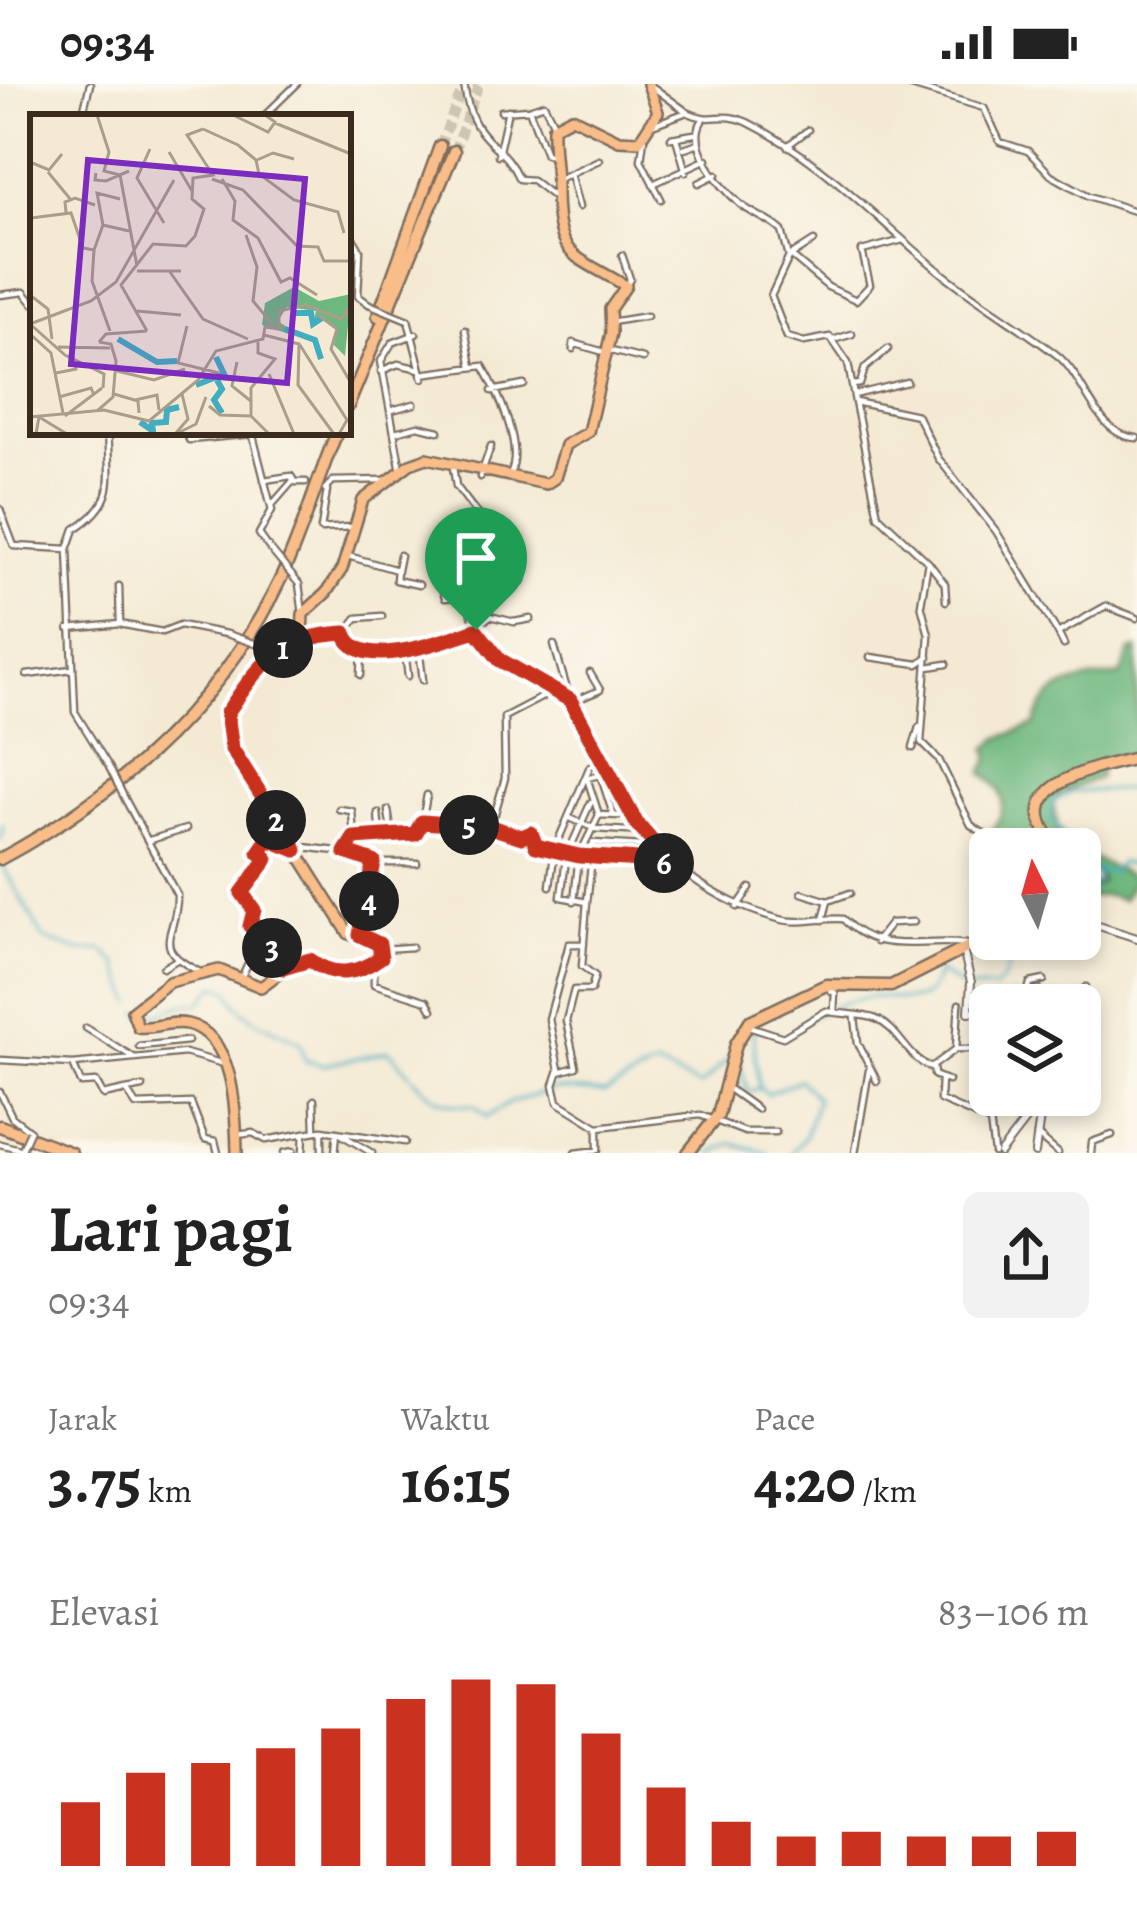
<!DOCTYPE html>
<html lang="id">
<head>
<meta charset="utf-8">
<style>
	body { margin:0; font-family:Alegreya,serif; background:#f2f2f2; color:#222; height:100vh; display:flex; flex-direction:column; font-size:45px; white-space:nowrap }
	* { box-sizing:border-box; margin:0 }
	p { font-size:39px; color:#767676 }
	.icon { flex:none; width:66px; height:66px; fill:none; stroke:currentColor; stroke-width:2; stroke-linecap:round; stroke-linejoin:round }
	.map { position:relative; height:1069px; overflow:hidden }
	.details { display:flex; flex-direction:column; background:#fff; flex:1 }
	.details>* { flex:none }
	.needle { width:78px; rotate:355deg }
	.buttons { position:absolute; left:969px; top:744px; display:grid; gap:24px }
	.buttons a { display:grid; place-items:center; width:132px; height:132px; border-radius:18px; background:#fff; box-shadow:0 6px 18px #0003; font-size:60px }
	.pin { position:absolute; display:grid; place-items:center; width:102px; height:102px; color:#fff; margin:-123px -51px; border-radius:50% 50% 50% 0; rotate:-45deg; box-shadow:0 0 12px #0007 }
	.pin .icon { rotate:45deg }
	.km { position:absolute; width:60px; height:60px; margin:-30px; border-radius:50%; background:#222; color:#fff; font-size:33px; line-height:60px; text-align:center }
	.round { display:grid; place-items:center; flex:none; width:126px; height:126px; border-radius:18px; background:#f2f2f2 }
	.head { display:flex; align-items:center; justify-content:space-between; height:204px; padding:0 48px }
	h1 { font-size:66px; font-weight:600; line-height:90px }
	.figures { display:grid; grid-template-columns:repeat(3,1fr); gap:18px; height:204px; padding:12px 48px }
	.figures div { display:grid; align-content:center }
	.figures b { font-size:60px; font-weight:600 }
	.figures small { font-size:33px; font-weight:400 }
	.figures p { font-size:33px }
	.chart { height:336px; padding:24px 48px }
	.chart p { display:flex; justify-content:space-between }
	.chart svg { width:100%; height:216px; margin-top:12px; stroke:#c8321e; stroke-width:6 }
	.status { display:flex; justify-content:space-between; align-items:center; height:84px; padding:0 60px; background:#fff; direction:ltr }
	.status svg { height:33px; fill:currentColor }
	.map>svg:first-child { display:block }
</style>
</head>
<body>
<div class="status"><b>09:34</b><svg viewBox="0 0 49 12"><path d="M0 12V9h3v3zM5 12V6h3v6zM10 12V3h3v9zM15 12V0h3v12zM26 1h20v11H26zM47 4h2v5h-2z"/></svg></div>
<div class="map">
<svg width="1137" height="1069" viewBox="0 0 1137 1069">
	<rect width="100%" height="100%" fill="#fbf7ec"/>
	<filter id="ink" filterUnits="userSpaceOnUse"><feTurbulence type="fractalNoise" baseFrequency=".00833" numOctaves="2"/><feDisplacementMap in="SourceGraphic" scale="24" xChannelSelector="R" yChannelSelector="G"/><feConvolveMatrix kernelMatrix="1 2 1 2 8 2 1 2 1" color-interpolation-filters="sRGB"/></filter>
	<filter id="wash" filterUnits="userSpaceOnUse"><feTurbulence type="fractalNoise" baseFrequency=".004" numOctaves="4" result="noise"/><feDisplacementMap in="SourceGraphic" scale="48" xChannelSelector="R" yChannelSelector="G"/><feGaussianBlur stdDeviation="2.7" result="paint"/><feColorMatrix in="noise" values="0 0 0 0 0 0 0 0 0 0 0 0 0 0 0 0 0 1.4 0 .05"/><feComposite in="paint" operator="in"/></filter>
	<g filter="url(#wash)">
		<rect width="100%" height="100%" fill="#f4ead4"/>
		<path fill="#6eb87f" stroke="#54714e" stroke-width="3" d="M1137 565V669L1101 676 1099 694 1060 709 1053 720 1059 747 1076 765H990V784L977 778C982 743 1029 725 983 689L990 674 987 665 999 654 1035 641C1047 596 1081 597 1122 591L1130 567Z
			M1080 768 1135 794 1122 816 1103 811 1080 816V807L1100 800 1101 794 1080 779Z"/>
		<g fill="none" stroke-linecap="round" stroke-linejoin="round">
			<path stroke="#42adc1" stroke-width="3" d="M0 756 3 740
				M1074 765 1051 733 1053 717 1072 708 1137 705
				M1080 771 1093 786
				M1 779 44 855 80 867 103 866 117 880 133 919
				M1095 787 1111 788 1120 779 1137 781
				M1080 804 1097 798 1096 788
				M139 927 147 934C164 930 182 916 199 920L216 901 229 906C243 938 270 941 300 958L306 977 324 981 389 967C421 999 429 1024 474 1021L487 1033 511 1018 557 1005 605 1009 655 982 700 1002 729 974
				M801 940C814 927 854 914 873 913 888 912 907 919 922 913 933 908 934 898 937 888L966 905 995 904 1005 894 1017 855
				M759 944 753 949 759 1004 767 1010 800 996 817 1015 805 1053 791 1069
				M738 973 748 1008 759 1004
				M712 1069 732 1059 768 1069"/>
		</g>
	</g>
	<g filter="url(#ink)">
		<g fill="none" stroke-linecap="round" stroke-linejoin="round">
			<path stroke="#cfc4b0" stroke-width="10" stroke-dasharray="10 5" stroke-linecap="butt" d="M440 62 464 0
				M454 67 479 0"/>
			<defs>
				<path id="minor" d="M464 0C472 63 500 53 519 95L532 96 555 114
					M905 0 984 24 1000 58 1028 67 1051 91 1089 112 1137 128
					M650 1 687 28
					M529 25 544 20 554 40
					M501 27 529 25 546 70H554
					M82 33 90 0
					M263 33 297 0
					M702 37C687 62 719 101 740 120 753 131 770 135 782 147L789 173 771 212 787 253 804 258 830 253 848 279 855 318 917 331 938 374 996 447 1058 549 1106 522 1137 534
					M652 41 687 28C713 41 721 26 747 38 823 76 873 132 937 185 975 216 1018 241 1057 271 1087 295 1095 352 1137 354
					M644 54 641 76 661 115
					M671 54 694 50
					M676 54 686 88
					M787 62 808 46
					M684 64 696 60
					M498 71 508 26
					M570 90 579 123
					M556 96 599 76
					M699 99 717 90
					M653 100 707 75
					M348 146 360 166 358 212 369 220
					M622 171 630 195 626 202
					M791 172 828 203 856 216 870 201 862 167 903 156
					M789 173 814 157
					M0 211 24 208 33 219
					M408 236 423 294
					M611 238 647 232
					M465 246 472 283
					M833 256 852 250
					M573 265V259L604 268
					M611 267 643 275
					M381 287 398 280 420 285
					M421 290 483 282C498 308 523 361 511 388
					M852 301 860 300 865 284 888 265
					M492 307 524 301
					M854 311 907 298
					M855 318 878 431 928 478 921 520 929 551 921 658 939 676 971 741 989 753 1032 765
					M392 326 414 320
					M107 348C109 396 118 418 75 445L68 465 75 628 109 683
					M186 348 189 356 252 350
					M252 348 272 426 259 450 269 464
					M395 348 418 342 439 347
					M453 383 456 402 482 436C462 506 456 550 526 592 541 600 563 608 573 620 598 648 607 685 624 717 655 777 716 818 779 835 799 841 823 833 843 835 879 873 919 854 966 860
					M401 387 381 277 392 259 416 250
					M480 393 491 362
					M264 396 291 392 294 397
					M325 405 333 397 386 396
					M327 406 321 445 351 443
					M271 422 292 398H306
					M0 425 14 462 68 465
					M478 449 495 461 504 460
					M348 472 397 486 396 496 419 501
					M928 478 945 500 946 517
					M397 486 400 471
					M299 500 303 530
					M441 501 445 514 467 512
					M119 502 120 540
					M467 517 506 508 523 496
					M69 545 120 540 162 548 180 541 226 550
					M345 549 357 534 382 532
					M1058 549 1064 561
					M302 553 345 549C359 593 469 554 490 532L514 538 531 535
					M554 561 570 616
					M419 564 423 596
					M405 568 408 592
					M870 573 918 580 928 573
					M928 583 947 580
					M27 591 72 585
					M361 591 362 567
					M572 618 600 606 590 589
					M913 664 919 643
					M611 688 587 694 599 731 620 732
					M600 690 613 730
					M126 717 177 811C178 852 147 862 200 888
					M339 725 352 727 354 754
					M388 726 392 752
					M378 729 380 753
					M570 734 595 745 644 748
					M422 738 427 711
					M491 743 505 694 504 633 550 609
					M150 756 186 745
					M295 762 345 768 354 754 415 750 422 738 491 743 522 753 531 749 535 762 555 764
					M658 763 593 759 592 773 670 777
					M556 764 579 772 599 731
					M345 768 373 779H417
					M567 768 561 813 587 818 592 773 579 772 574 817
					M568 769 591 718
					M550 802 555 764 590 682 604 677
					M802 809 828 817
					M737 823 750 804
					M823 836 828 817 850 809
					M360 851 373 780
					M876 858 891 839 914 838
					M584 860H569L549 935 559 986 554 1001 558 1018 598 1043 700 1031 745 1048H776
					M382 865 412 863
					M374 878V900L427 917 432 926
					M163 884 178 875
					M283 884 269 878 272 855 250 842 254 826 242 809 267 775 259 768 268 755 295 766
					M242 892 251 873
					M830 906 835 909 834 927
					M1027 911 1030 899 1044 896
					M1036 916 1075 914 1086 903
					M1015 919 1039 905
					M977 930 990 941
					M855 933 858 959 877 997
					M752 943 783 953 826 927C841 931 862 929 876 935 901 946 905 973 933 985
					M86 944 133 973
					M990 946 983 982 994 1069
					M139 962 188 957
					M956 965 959 920
					M0 976 73 980 185 969 224 980
					M73 980 81 999 96 998 103 1011 126 1006 136 1021 191 1019 205 1055 215 1057 218 1069
					M559 988 576 983 566 937 574 906H591L595 892 582 882 587 818
					M941 994 940 1016 988 1037
					M948 997 934 991 933 982 956 965H987
					M726 1003 757 1025
					M126 1006 143 1003
					M0 1008 12 1033 30 1047
					M314 1016 315 1046
					M236 1051 253 1049 266 1056 322 1046 405 1058
					M342 1051 372 1069
					M1037 1051 1058 1069
					M0 1060 23 1066
					M284 1069 293 1067
					M303 1069 304 1049
					M322 1069V1046
					M335 1069 337 1048
					M575 1069 598 1066V1043
					M855 1069 869 986
					M1091 1069 1092 1058 1112 1051"/>
				<path id="tertiary" d="M1080 836 1137 854
					M963 866 971 898 969 928 990 925
					M1005 921 1036 916 1046 921
					M1000 1069 1045 1011
					M1035 1069 1042 1018"/>
				<path id="primary" d="M381 862 349 850 232 665 225 634 266 572 302 553 303 530 326 509 342 485 363 416 410 380 427 374 546 400 555 394 565 361 588 348 611 249 610 225 626 202C569 168 556 174 556 102 556 82 552 63 553 43L572 33 619 56 639 57 658 28 648 0
					M138 943 132 927 169 898 219 886 261 903 297 876H310L334 890 361 885 381 873V862
					M138 943C155 945 170 936 187 940 236 951 236 1031 237 1069"/>
				<path id="trunk" d="M1059 765C1000 703 1091 684 1137 674
					M990 793V823
					M688 1069 718 1031 736 960 750 937 826 901 891 902 990 852"/>
				<path id="motorway" d="M378 232 440 62
					M348 322 454 67
					M0 775C121 710 220 621 281 494 303 447 317 396 337 348
					M0 1042 71 1069"/>
			</defs>
			<use href="#minor" stroke="#7c6d5e" stroke-width="9"/>
			<use href="#tertiary" stroke="#7c6d5e" stroke-width="10"/>
			<use href="#primary" stroke="#7c6d5e" stroke-width="14"/>
			<use href="#trunk" stroke="#7c6d5e" stroke-width="15"/>
			<use href="#motorway" stroke="#7c6d5e" stroke-width="15"/>
			<use href="#minor" stroke="#fff" stroke-width="4.5"/>
			<use href="#tertiary" stroke="#fff" stroke-width="6"/>
			<use href="#primary" stroke="#f8bd89" stroke-width="9"/>
			<use href="#trunk" stroke="#f8bd89" stroke-width="10"/>
			<use href="#motorway" stroke="#f8bd89" stroke-width="10"/>
			<defs>
				<path id="minor-bridge" d="M369 220 408 236
					M270 465 299 500
					M227 550 262 562
					M109 683 126 717
					M23 1063 30 1047"/>
			</defs>
			<use href="#minor-bridge" stroke="#7c6d5e" stroke-width="9" stroke-linecap="butt"/>
			<use href="#minor-bridge" stroke="#fff" stroke-width="4.5"/>
		</g>
	</g>
	<g fill="none" stroke-linecap="round" stroke-linejoin="round" filter="url(#ink)">
		<defs>
			<path id="route" d="M476 546 500 576 570 616 637 740 670 778 579 772 536 762 531 749 522 753 491 743 422 738 415 750 354 754 345 768 374 778 360 851 379 860 381 873C356 891 334 894 310 876L283 884 269 879 272 855 250 842 254 826 242 809 267 775 259 768 268 755 296 766 232 665 227 629C262 577 280 553 345 549 358 591 447 555 476 546Z"/>
		</defs>
		<use href="#route" stroke="#fff" stroke-width="24"/>
		<use href="#route" stroke="#c8321e" stroke-width="15"/>
	</g>
	<g transform="translate(30 30)">
		<rect width="321" height="321" fill="#f4ead4"/>
		<path d="M264 173 289 187 321 180 315 242 304 231 306 216 293 204 283 210 286 197 257 193 248 207 261 216 259 220 232 211 235 189Z" fill="#6eb87f"/>
		<path fill="none" stroke="#42adc1" stroke-width="6" d="M262 199H281L283 210 292 204M255 215 285 226 291 245M88 225 127 248 147 247M187 266 192 275 184 286 192 299M166 271 194 260 186 243M110 308 123 317 122 309 136 308 137 296 149 293"/>
		<path fill="none" stroke="#aa9d8b" stroke-width="3" d="M67 1 79 38 74 57 90 61 107 152M203 1 238 18 245 8 235 1M245 9 321 40M173 15 208 31 226 46 229 60 264 86 308 98 314 119M120 35 107 64 134 109M139 38 162 77M227 46 243 39 264 45M0 48 19 56 32 40M18 58 41 86M66 59 65 66 76 67 99 57M182 65 213 76 267 132 288 133 294 147H321M192 65 205 87 203 106 228 124 251 168 260 164 287 181M36 98 35 88 45 84 65 91M1 104 41 99 53 134 64 136M73 111 67 79 90 85M216 121 227 153 223 187 243 211M107 157H151M140 158 173 205 218 225M0 181 18 195 22 225M107 197 151 201M288 201 307 215 301 235 321 269M0 210 61 187 86 168 144 66M0 210 35 241 74 260 73 274M157 212 148 249 189 259M80 217 62 167 64 136 73 111 99 117M117 217 91 171 123 130 156 132 165 122 174 95 162 85 163 64 183 61 157 21 173 15M0 220 21 239 33 299M234 221 269 230 268 271 304 320M69 228 76 220 117 217M228 228V239L245 245 221 274V302L239 320M270 231 317 306 309 320M28 233 80 234M207 248 202 272 222 288M87 257 124 266 155 255M26 259 46 255 40 232M239 260 264 320M84 280 108 287 109 299M29 283 61 274 64 281M105 286 127 281 129 296M179 292 190 301 221 302M67 297 83 283 86 247 81 230 69 228M35 302 72 274M0 303 74 296 119 307 168 266 186 237 233 225 235 213 249 215V197L276 191 311 205 321 192M150 318 166 310 176 283M6 320 9 303 37 320M145 320 158 305 152 280"/>
		<path fill="#7b2cbf" fill-opacity="0.15" stroke="#7b2cbf" stroke-width="6" d="M58 46 275 65 257 269 41 250Z"/>
		<rect width="321" height="321" fill="none" stroke="#3b2a1e" stroke-width="6"/>
	</g>
</svg>
<div class="buttons">
<a><svg class="needle" viewBox="-14 -14 28 28"><path d="M0-13l5 13h-10z" fill="#e53935"/><path d="M0 13l5-13h-10z" fill="#767676"/></svg></a>
<a><svg class="icon" aria-label="layers" viewBox="0 0 24 24"><path d="M12 4l9 5-9 5-9-5zM3 14l9 5 9-5"/></svg></a>
</div>
<div class="pin" style="left:476px;top:546px;background:#1e9e55"><svg class="icon" aria-label="arrive" viewBox="0 0 24 24"><path d="M6 21V4h12l-3 4 3 4H6"/></svg></div>
<b class="km" style="left:283px;top:564px">1</b>
<b class="km" style="left:276px;top:736px">2</b>
<b class="km" style="left:272px;top:864px">3</b>
<b class="km" style="left:369px;top:817px">4</b>
<b class="km" style="left:469px;top:741px">5</b>
<b class="km" style="left:664px;top:779px">6</b>
</div>
<section class="details">
<div class="head"><div><h1>Lari pagi</h1><p>09:34</p></div><a class="round"><svg class="icon" aria-label="share" viewBox="0 0 24 24"><path d="M12 15V3M7 8l5-5 5 5M5 13v7h14v-7"/></svg></a></div>
<div class="figures">
<div><p>Jarak</p><b>3.75<small> km</small></b></div>
<div><p>Waktu</p><b>16:15</b></div>
<div><p>Pace</p><b>4:20<small> /km</small></b></div>
</div>
<div class="chart"><p><span>Elevasi</span>83–106 m</p>
<svg viewBox="0 0 160 44" preserveAspectRatio="none"><path d="M5 44V31M15 44V25M25 44V23M35 44V20M45 44V16M55 44V10M65 44V6M75 44V7M85 44V17M95 44V28M105 44V35M115 44V38M125 44V37M135 44V38M145 44V38M155 44V37"/></svg>
</div>
</section>
</body>
</html>
